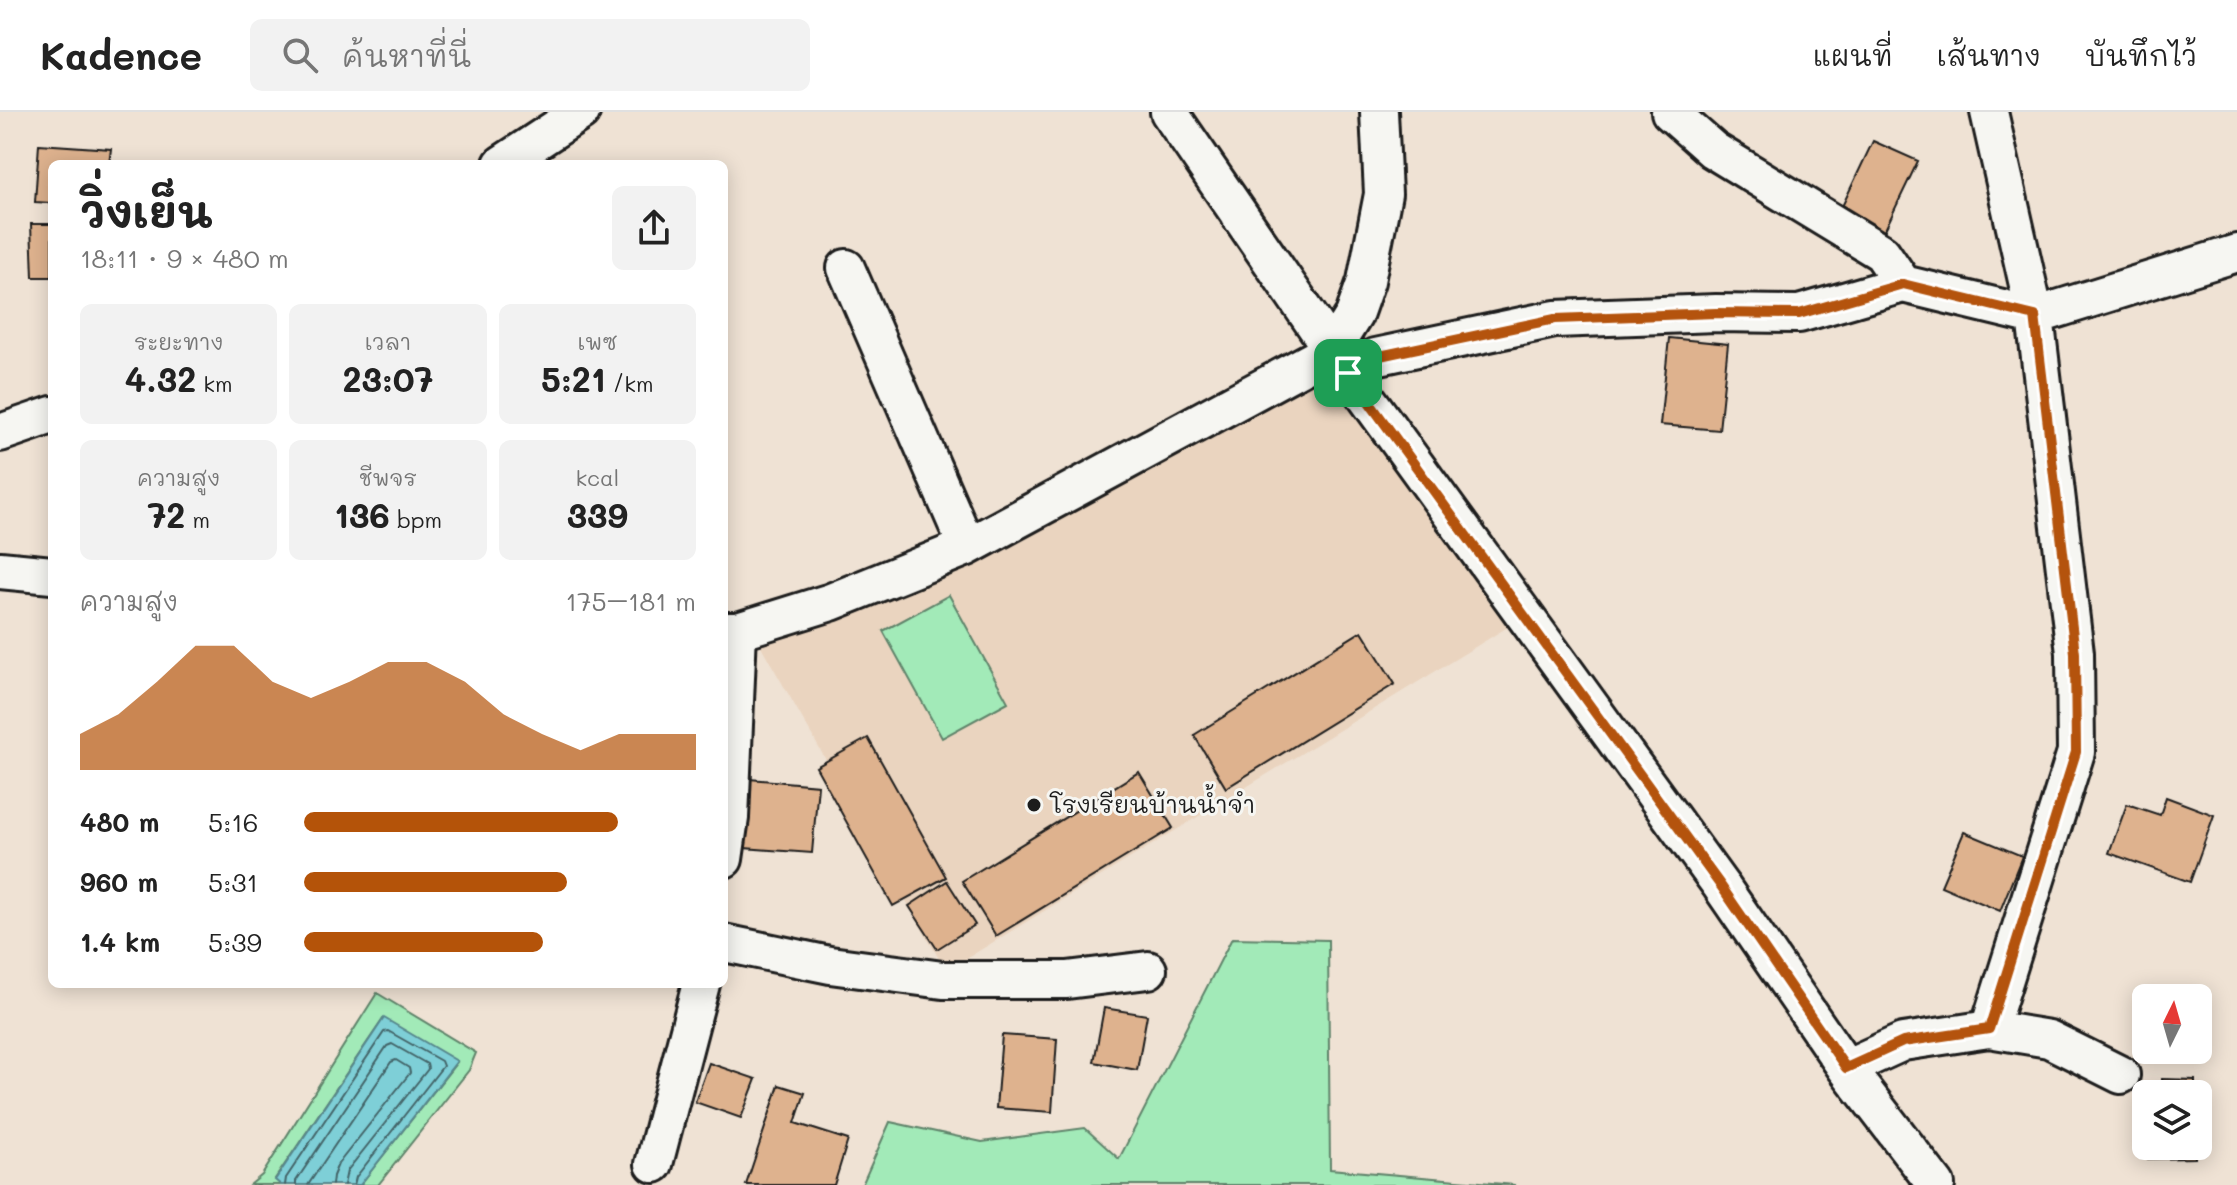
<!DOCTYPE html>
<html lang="th">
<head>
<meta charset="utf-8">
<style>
	body { margin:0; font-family:Mali,"Playpen Sans Thai",sans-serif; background:#f2f2f2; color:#222; height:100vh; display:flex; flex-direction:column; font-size:30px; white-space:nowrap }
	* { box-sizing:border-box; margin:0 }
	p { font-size:26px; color:#767676 }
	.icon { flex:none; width:44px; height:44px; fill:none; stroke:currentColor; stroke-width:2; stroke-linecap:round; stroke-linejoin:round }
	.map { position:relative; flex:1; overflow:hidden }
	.side { position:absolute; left:48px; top:48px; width:680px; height:828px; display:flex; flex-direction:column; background:#fff; border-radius:12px; box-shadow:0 4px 20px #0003 }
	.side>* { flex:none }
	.needle { width:52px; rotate:5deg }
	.tools { position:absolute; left:2132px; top:872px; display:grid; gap:16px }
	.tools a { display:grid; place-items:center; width:80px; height:80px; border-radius:12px; background:#fff; box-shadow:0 4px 20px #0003; font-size:40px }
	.pin { position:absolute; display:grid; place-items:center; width:68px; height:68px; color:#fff; margin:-34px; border-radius:16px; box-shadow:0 4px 12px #0006 }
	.round { display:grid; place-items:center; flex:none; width:84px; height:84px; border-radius:12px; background:#f2f2f2 }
	.head { display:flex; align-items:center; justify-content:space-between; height:136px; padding:0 32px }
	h1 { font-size:44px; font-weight:700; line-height:60px }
	.metrics { display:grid; grid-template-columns:repeat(3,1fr); gap:12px; height:136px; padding:8px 32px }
	.metrics div { display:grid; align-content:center; border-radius:12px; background:#f2f2f2; text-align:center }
	.metrics b { font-size:34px; font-weight:700 }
	.metrics small { font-size:22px; font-weight:400 }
	.metrics p { font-size:22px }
	.chart { height:224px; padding:16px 32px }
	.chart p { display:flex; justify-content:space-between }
	.chart svg { width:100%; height:144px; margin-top:8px; fill:#b45309; opacity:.7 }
	ul { padding:0 32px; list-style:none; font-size:26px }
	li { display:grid; grid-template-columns:128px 96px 1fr; align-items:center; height:60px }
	li i { height:20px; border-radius:10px; background:#b45309 }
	header { display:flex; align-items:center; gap:48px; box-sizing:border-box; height:112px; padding:0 40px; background:#fff; border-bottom:2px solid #e0e0e0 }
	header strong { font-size:38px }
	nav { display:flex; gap:44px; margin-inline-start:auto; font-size:28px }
	.search { width:560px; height:72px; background:#f2f2f2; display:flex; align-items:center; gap:20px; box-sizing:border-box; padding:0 28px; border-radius:12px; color:#767676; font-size:30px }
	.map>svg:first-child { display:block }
</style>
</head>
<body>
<header>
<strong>Kadence</strong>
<div class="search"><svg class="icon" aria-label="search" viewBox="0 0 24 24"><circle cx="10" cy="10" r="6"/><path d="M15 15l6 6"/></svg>ค้นหาที่นี่</div>
<nav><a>แผนที่</a><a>เส้นทาง</a><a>บันทึกไว้</a></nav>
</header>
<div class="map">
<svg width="2237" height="1073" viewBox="0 0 2237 1073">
	<rect width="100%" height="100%" fill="#efe2d4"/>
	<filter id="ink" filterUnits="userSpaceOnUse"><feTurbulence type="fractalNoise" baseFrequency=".0125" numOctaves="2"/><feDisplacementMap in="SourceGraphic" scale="16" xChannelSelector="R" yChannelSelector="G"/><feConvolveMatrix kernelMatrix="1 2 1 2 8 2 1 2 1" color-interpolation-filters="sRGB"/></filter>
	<g filter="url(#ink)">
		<path fill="#ead4bf" d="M1325 264 1511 513 946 859 757 527 903 479Z"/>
		<path fill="#a2eab8" stroke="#5f836a" stroke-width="2" d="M949 483 1008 590 942 626 883 519Z
			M1232 826 1328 828 1330 1057 1515 1073H862L890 1010 982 1030 1085 1016 1119 1047Z
			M377 881 476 941 469 958 378 1073H360L457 950 383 907 275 1067 281 1073H250L262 1063Z"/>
		<path fill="#7ecfd7" stroke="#57878c" stroke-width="2" d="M384 906 457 949 360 1073H281L275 1068Z"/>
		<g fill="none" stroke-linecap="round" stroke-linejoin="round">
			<path stroke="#436467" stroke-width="2" d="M285 1073 286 1066 384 920 388 919 441 949 443 954 356 1065 354 1073
				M296 1073V1069L387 934 392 932 427 952 428 957 347 1059 344 1073
				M308 1073 391 950 396 948 409 956 410 961 338 1052 333 1064 332 1073"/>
		</g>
		<path fill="#deb28e" stroke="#1c1c1c" stroke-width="2" d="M1873 29 1918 49 1881 126 1837 105Z
			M39 32 111 37 109 52H52V91L35 90Z
			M31 112H52V165H33Z
			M1669 226 1728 232 1719 318 1660 313Z
			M1362 519 1395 572 1226 676 1194 623Z
			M868 626 946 765 893 794 816 655Z
			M1139 660 1173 716 996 824 962 769Z
			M749 667 818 673 812 741 744 736Z
			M2166 685 2214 703 2190 770 2109 741 2127 692 2160 703Z
			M1964 720 2022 744 2000 799 1941 774Z
			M947 769 975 813 937 837 909 794Z
			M1104 896 1147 903 1137 958 1094 950Z
			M1002 923 1057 927 1052 1000 996 996Z
			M709 951 756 967 741 1006 695 990Z
			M2162 967 2195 968V982H2162Z
			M779 973 805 981 795 1011 848 1028 834 1073H746Z
			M2141 990H2146V1034H2195V1046L2142 1047Z"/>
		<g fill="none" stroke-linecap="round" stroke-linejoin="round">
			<defs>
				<path id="street" d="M1169 0 1332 238 1721 774 1846 956 1936 1073
					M1670 0 1713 38 1882 141 1903 172
					M502 52 581 0
					M846 156 967 435
					M1348 261 1375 245 1555 207 1716 201 1799 202 1903 172 2035 204 2237 141
					M0 321 52 303
					M0 458 52 463
					M724 519H738L831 490 967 435 1332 238 1354 203 1366 169 1383 82 1379 0
					M724 747 730 706 738 519
					M724 831 830 853 943 868H1067L1148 858
					M1989 917 2076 640 2075 541 2035 204 1989 0
					M1846 956 1903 930 1989 917 2049 927 2121 963
					M654 1052 701 872"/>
			</defs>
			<use href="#street" stroke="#1c1c1c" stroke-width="42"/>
			<use href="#street" stroke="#f6f6f2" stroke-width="36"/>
		</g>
	</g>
	<g fill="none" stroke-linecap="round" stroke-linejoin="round" filter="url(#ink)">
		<defs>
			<path id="route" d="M1903 172 2035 204 2075 541 2076 640 1989 917 1903 930 1846 956 1721 774 1348 261 1375 245 1555 207 1716 201 1799 202Z"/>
		</defs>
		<use href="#route" stroke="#fff" stroke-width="16"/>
		<use href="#route" stroke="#b45309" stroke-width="10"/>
	</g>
	<circle fill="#1c1c1c" stroke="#f6f6f2" stroke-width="3" cx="1034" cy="693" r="8"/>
	<g text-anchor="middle" stroke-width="6" stroke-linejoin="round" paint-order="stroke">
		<g font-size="24" fill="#1c1c1c" stroke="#f6f6f2" text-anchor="start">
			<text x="1050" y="701">โรงเรียนบ้านน้ำจำ</text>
		</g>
	</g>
</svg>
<div class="tools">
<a><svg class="needle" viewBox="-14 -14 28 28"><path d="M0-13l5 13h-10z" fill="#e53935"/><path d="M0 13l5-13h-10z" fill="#767676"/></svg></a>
<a><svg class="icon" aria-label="layers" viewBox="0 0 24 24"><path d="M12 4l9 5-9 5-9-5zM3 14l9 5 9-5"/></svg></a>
</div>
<div class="pin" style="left:1348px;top:261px;background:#1e9e55"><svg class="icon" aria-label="arrive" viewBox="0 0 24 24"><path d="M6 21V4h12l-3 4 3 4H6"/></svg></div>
<section class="side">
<div class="head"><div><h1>วิ่งเย็น</h1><p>18:11 · 9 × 480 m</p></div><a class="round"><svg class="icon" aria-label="share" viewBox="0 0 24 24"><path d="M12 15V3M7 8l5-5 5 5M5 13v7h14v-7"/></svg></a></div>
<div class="metrics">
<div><p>ระยะทาง</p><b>4.32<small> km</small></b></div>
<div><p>เวลา</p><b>23:07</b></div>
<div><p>เพซ</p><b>5:21<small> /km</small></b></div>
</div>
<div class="metrics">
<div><p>ความสูง</p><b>72<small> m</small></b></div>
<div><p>ชีพจร</p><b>136<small> bpm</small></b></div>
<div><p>kcal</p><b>339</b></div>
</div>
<div class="chart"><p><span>ความสูง</span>175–181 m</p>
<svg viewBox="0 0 160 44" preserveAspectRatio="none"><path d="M0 44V33L10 27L20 17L30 6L40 6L50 17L60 22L70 17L80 11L90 11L100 17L110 27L120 33L130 38L140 33L150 33L160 33V44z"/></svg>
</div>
<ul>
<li><b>480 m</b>5:16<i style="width:80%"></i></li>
<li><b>960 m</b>5:31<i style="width:67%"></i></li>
<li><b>1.4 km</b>5:39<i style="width:61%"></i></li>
</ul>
</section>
</div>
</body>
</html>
